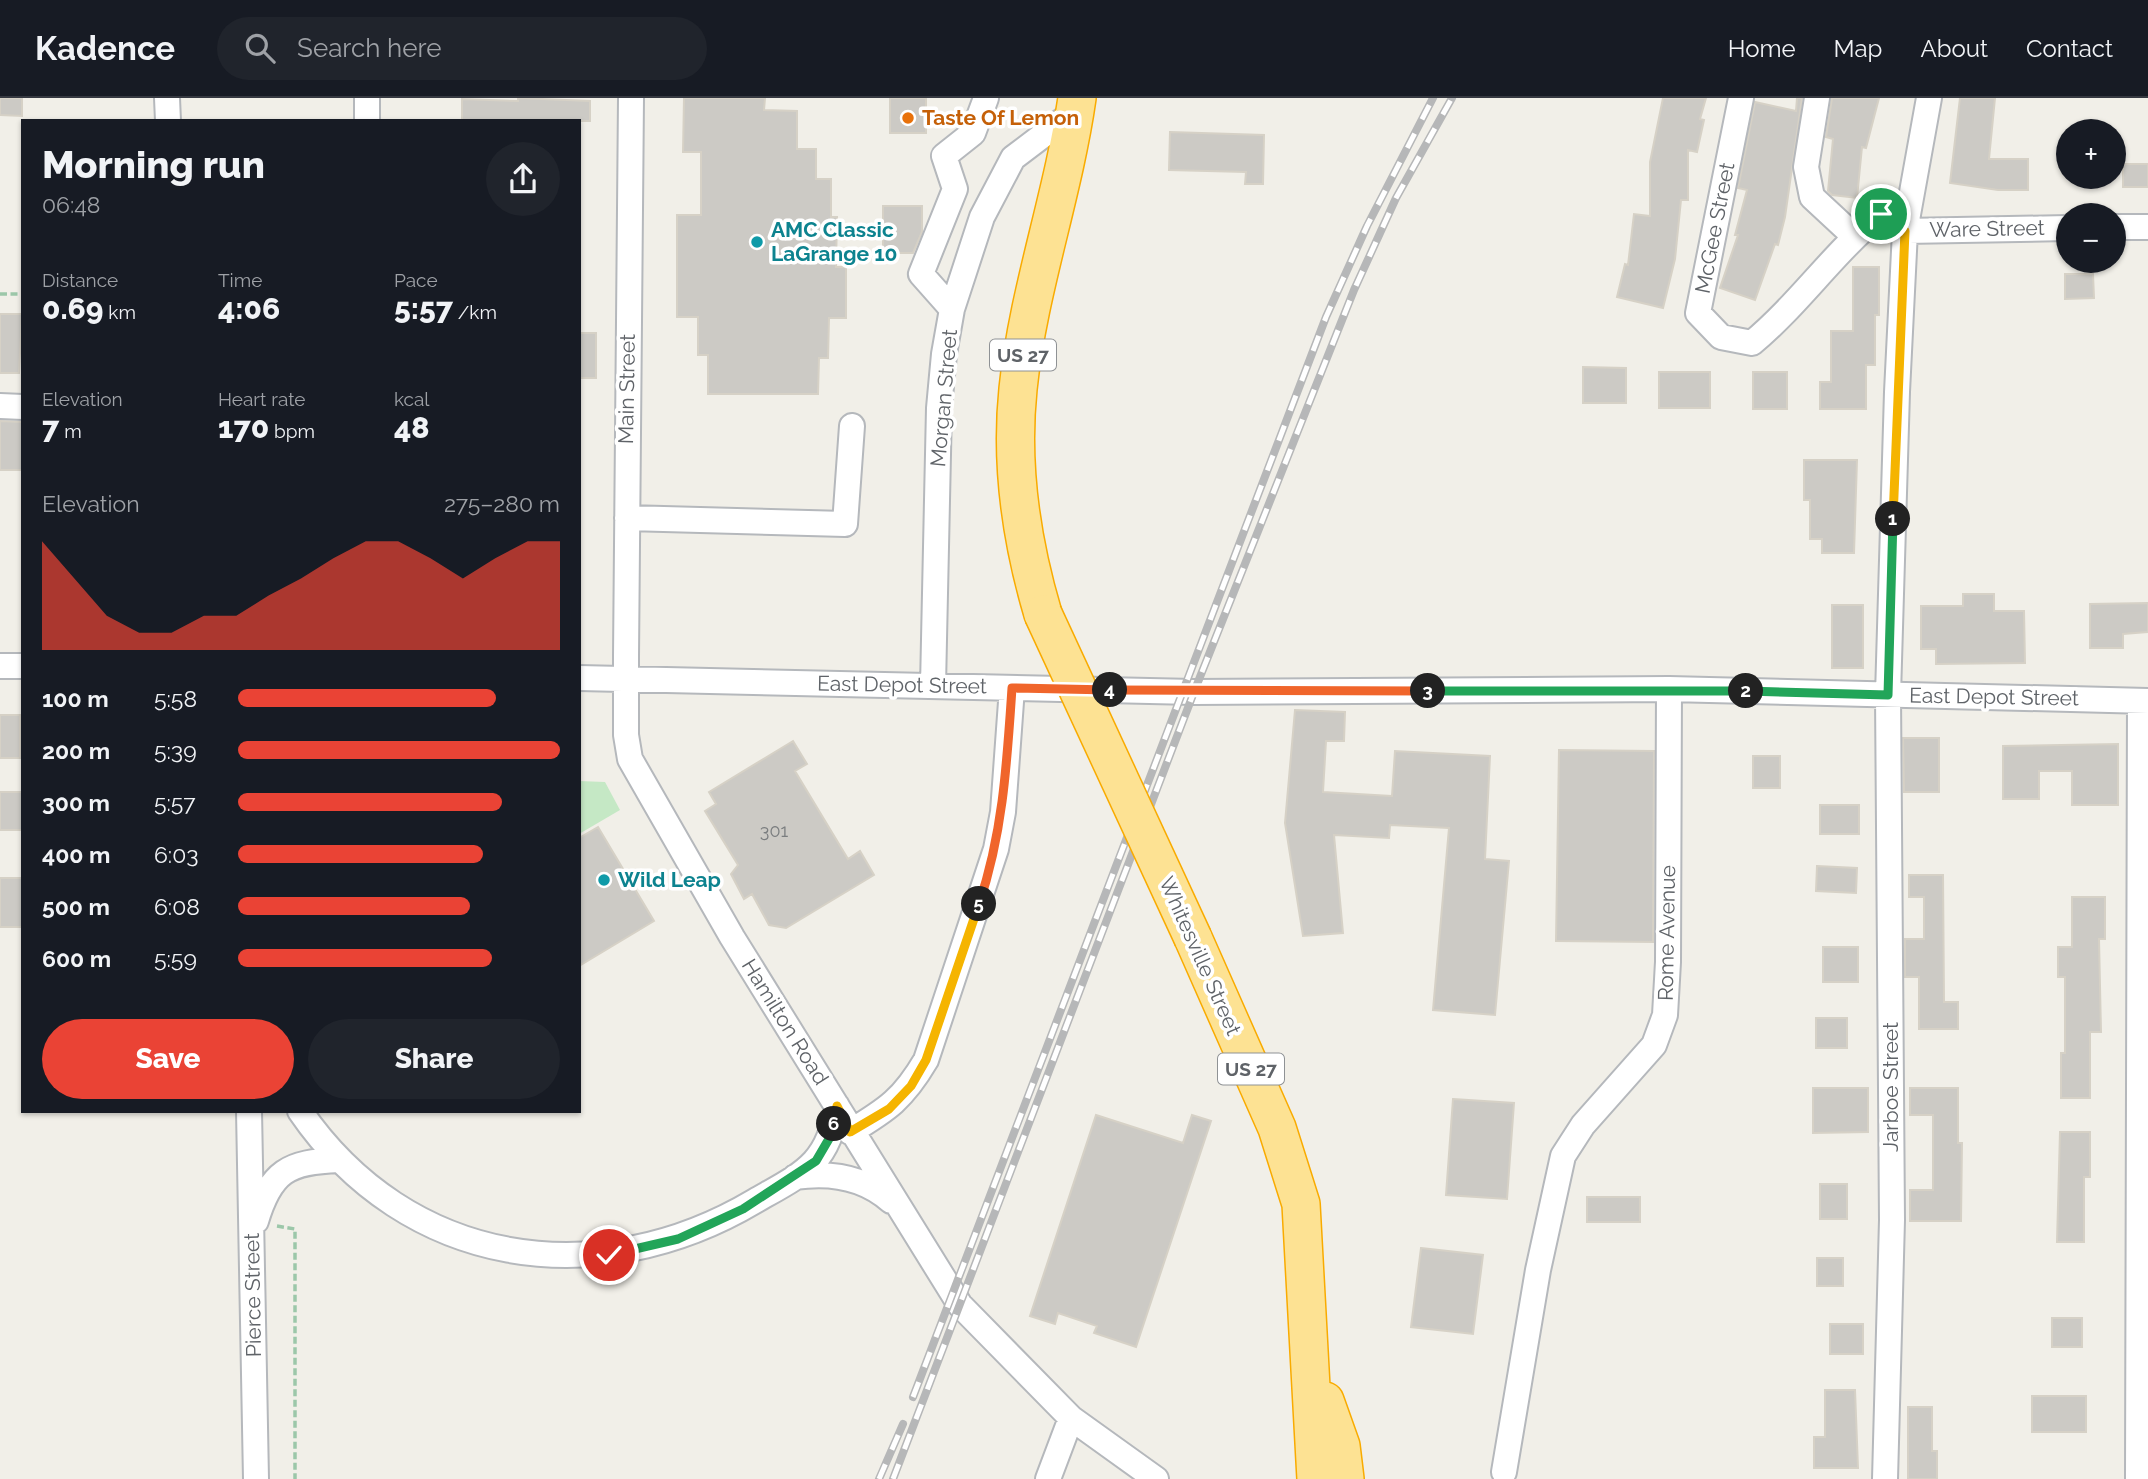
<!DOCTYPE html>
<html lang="en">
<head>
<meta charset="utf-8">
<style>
	body { margin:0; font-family:Raleway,sans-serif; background:#20242c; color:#f1f3f6; height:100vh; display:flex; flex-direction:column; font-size:26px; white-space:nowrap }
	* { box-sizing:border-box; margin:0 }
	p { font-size:23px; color:#9ea1a6 }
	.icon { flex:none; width:38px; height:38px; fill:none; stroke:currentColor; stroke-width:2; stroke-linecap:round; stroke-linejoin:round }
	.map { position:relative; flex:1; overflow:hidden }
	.side { position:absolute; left:21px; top:21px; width:560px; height:994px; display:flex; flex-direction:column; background:#171b24; border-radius:0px; box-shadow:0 2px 5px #0004 }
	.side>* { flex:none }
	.fabs { position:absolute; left:2056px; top:21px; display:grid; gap:14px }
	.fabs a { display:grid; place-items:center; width:70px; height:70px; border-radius:50%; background:#171b24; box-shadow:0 2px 5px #0004; font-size:35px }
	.pin { position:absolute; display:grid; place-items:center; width:60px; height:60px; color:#fff; margin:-30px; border:4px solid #fff; border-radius:50%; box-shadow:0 2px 7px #0007 }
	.km { position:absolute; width:35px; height:35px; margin:-18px; border-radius:50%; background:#222; color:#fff; font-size:19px; line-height:35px; text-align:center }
	.round { display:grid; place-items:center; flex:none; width:74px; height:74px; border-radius:37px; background:#20242c }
	.summary { display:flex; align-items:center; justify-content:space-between; height:119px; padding:0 21px }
	h1 { font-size:38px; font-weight:800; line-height:52px }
	.stats { display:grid; grid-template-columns:repeat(3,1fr); gap:10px; height:119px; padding:7px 21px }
	.stats div { display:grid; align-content:center }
	.stats b { font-size:30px; font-weight:800 }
	.stats small { font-size:19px; font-weight:400 }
	.stats p { font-size:19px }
	.chart { height:196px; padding:14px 21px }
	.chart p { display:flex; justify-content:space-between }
	.chart svg { width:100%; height:126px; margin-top:7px; fill:#ea4335; opacity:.7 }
	.button { display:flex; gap:14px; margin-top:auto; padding:14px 21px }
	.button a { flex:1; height:80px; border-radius:42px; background:#ea4335; color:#fff; font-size:28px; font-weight:800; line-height:80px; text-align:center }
	.button a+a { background:#20242c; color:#f1f3f6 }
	ul { padding:0 21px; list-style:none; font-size:23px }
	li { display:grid; grid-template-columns:112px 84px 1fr; align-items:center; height:52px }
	li i { height:18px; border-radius:9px; background:#ea4335 }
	header { display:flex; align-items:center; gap:42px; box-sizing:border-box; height:98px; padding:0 35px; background:#171b24; border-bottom:2px solid #363941 }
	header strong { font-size:33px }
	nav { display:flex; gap:38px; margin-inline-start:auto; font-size:24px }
	.search { width:490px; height:63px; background:#20242c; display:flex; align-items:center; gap:18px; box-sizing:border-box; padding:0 24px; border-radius:38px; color:#9ea1a6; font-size:26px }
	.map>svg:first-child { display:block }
</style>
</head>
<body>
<header>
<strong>Kadence</strong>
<div class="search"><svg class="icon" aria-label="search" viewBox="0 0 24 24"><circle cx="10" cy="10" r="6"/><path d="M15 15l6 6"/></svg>Search here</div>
<nav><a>Home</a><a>Map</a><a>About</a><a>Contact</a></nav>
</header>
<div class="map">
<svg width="2148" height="1381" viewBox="0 0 2148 1381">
	<rect width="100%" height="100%" fill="#f1efe8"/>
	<path fill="#c5e8c5" d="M579 683 605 684 620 712 579 736Z"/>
	<path fill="#cccac5" stroke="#d6d1c6" stroke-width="2" d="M0 0H22V18L0 17Z
		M518 0 590 3V23H462V1L518 3Z
		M684 0H765L764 12 797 13V51H816V81H831V119H837L836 169H846V220H829L828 260H819L818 296H708V257H698V219H677V117H701V54H683Z
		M890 0H926V35H890Z
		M1663 0H1706L1700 21 1704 22 1697 54 1688 52V102H1681L1675 161 1663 210 1617 199 1625 166 1628 167 1634 116 1650 118V64Z
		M1797 0H1802L1785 119 1778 147 1775 146 1755 202 1720 190 1738 137H1735L1747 92 1738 90 1755 4 1796 13Z
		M1832 0H1879L1866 50 1862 49 1857 100 1832 97 1828 93 1833 41 1826 39Z
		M1960 0H1995L1989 61H2028V92H1998L1950 85Z
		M1170 34 1264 37 1263 86H1245L1246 74 1169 72Z
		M2123 66H2148V89H2123Z
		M883 108H922V134L913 155H883Z
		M1853 169H1879V217H1875V267H1866V311H1820V284H1831V233H1853Z
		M2065 176H2093L2094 200 2065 201Z
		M0 216H22L19 275H0Z
		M579 235H596V280H579Z
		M1583 269 1626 270V305H1583Z
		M1659 274H1710V310H1659Z
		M1753 274H1787V311H1753Z
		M0 323 23 324V372H0Z
		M1804 362H1857L1854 455H1822V441H1810V402H1804Z
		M1963 496H1994V513H2024L2025 565 1936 566V551H1921V508H1963Z
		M2148 505V534L2123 536V550H2090V506Z
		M1832 507H1863V570H1832Z
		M1295 612 1345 614 1344 643H1326L1323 694 1392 698 1395 653 1490 658 1485 761 1509 763 1495 917 1433 912 1449 730 1390 727 1389 740 1334 737 1343 835 1303 838 1285 725Z
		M0 617H20V660H0Z
		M1903 640H1939V694H1904Z
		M793 643 807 666 795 673 848 761 860 753 874 777 786 830 769 827 752 796 744 801 731 776 738 767 705 713 716 706 709 694Z
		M2118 646V707H2072V673H2039V701H2003V648Z
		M1559 652 1654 653 1653 844 1556 843Z
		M1753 658H1780V690H1753Z
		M0 694H23V732H0Z
		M1820 707H1859V736H1820Z
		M598 729 654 823 579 868V740Z
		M1817 768 1857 770 1856 795 1816 793Z
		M1909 777H1943L1944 904H1958V931H1919V879H1905V841H1924V799H1909Z
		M0 780H23V829H0Z
		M2072 799H2105V841H2099L2101 934H2090V1000H2061V955H2065V879H2058V849H2072Z
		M1823 849H1858V884H1823Z
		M1816 920H1847V950H1816Z
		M1813 990H1868V1034L1813 1035Z
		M1910 990H1958V1045H1962L1961 1123H1910V1092H1933V1017H1910Z
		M1453 1001 1514 1005 1507 1101 1446 1097Z
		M1096 1017 1183 1045 1192 1017 1211 1023 1136 1249 1094 1235 1097 1228 1058 1215 1055 1226 1030 1218Z
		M2060 1034H2090V1079H2084V1144H2057Z
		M1820 1086H1847V1121H1820Z
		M1587 1099H1640V1124H1587Z
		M1421 1150 1483 1157 1473 1236 1411 1229Z
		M1817 1160H1843V1188H1817Z
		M2052 1220H2082V1249H2052Z
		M1830 1226H1863V1256H1830Z
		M1825 1292H1855L1858 1370H1814V1339H1825Z
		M2032 1298H2086V1334H2032Z
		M1908 1309H1932V1353H1937V1381H1908Z"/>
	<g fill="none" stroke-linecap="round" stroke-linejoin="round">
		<defs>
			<path id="minor" d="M167 0 168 23
				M631 0 626 559V637L630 661 732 839 960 1207 1071 1320 1156 1381
				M1741 0 1698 215 1721 239 1752 245C1800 205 1833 155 1881 116L1905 133 2068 130
				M1817 0 1806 69 1812 99 1854 138
				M367 23V0
				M2114 129H2148
				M952 211 921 176 955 91 944 58 973 35 986 0
				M0 308 23 309
				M627 420 845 426 852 328
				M0 568H23
				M579 580 1194 594 1669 591 2148 603
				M933 588 939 310 944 256 952 211 982 119 1013 60 1075 13
				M249 1013 256 1381
				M300 1013C407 1169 597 1197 755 1103 802 1076 829 1066 837 1008
				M850 1034C888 1011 903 1001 926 962L996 751 1003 714 1012 590
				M795 1079C829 1074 864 1079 891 1103
				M256 1123C271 1073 288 1064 339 1062
				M1504 1374 1538 1172 1563 1058 1583 1027 1654 947 1665 917 1668 864 1669 591
				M1048 1381 1071 1320
				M1885 1381 1892 1122 1888 597 1897 294 1905 133 1929 0
				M2138 1381 2140 603"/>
			<path id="highway" d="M1043 516C1021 442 1010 368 1018 291 1028 193 1063 98 1077 0
				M1193 840 1277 1030 1301 1106 1316 1381
				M1325 1303 1341 1348 1345 1381"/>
		</defs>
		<use href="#minor" stroke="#b5b8bc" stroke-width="28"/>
		<use href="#highway" stroke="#f9ab00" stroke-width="40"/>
		<path stroke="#9cc7a9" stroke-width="3.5" stroke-dasharray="7 3.5" stroke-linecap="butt" d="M0 196H23
			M277 1128 295 1131V1381"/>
		<use href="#minor" stroke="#fff" stroke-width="24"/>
		<use href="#highway" stroke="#fde293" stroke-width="37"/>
		<defs>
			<path id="rail" d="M913 1299 1326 219 1367 128 1433 0
				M879 1381 903 1326
				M893 1381 1194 594 1354 192 1396 100 1452 0"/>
		</defs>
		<use href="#rail" stroke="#b6b7b8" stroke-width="8"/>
		<use href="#rail" stroke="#fff" stroke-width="5" stroke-dasharray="16" stroke-linecap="butt"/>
		<defs>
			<path id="highway-bridge" d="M1043 516 1193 840"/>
		</defs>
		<use href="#highway-bridge" stroke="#f9ab00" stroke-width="40" stroke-linecap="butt"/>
		<use href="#highway-bridge" stroke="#fde293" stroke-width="37"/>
	</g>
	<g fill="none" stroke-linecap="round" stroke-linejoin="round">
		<defs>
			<path id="split-1" d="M1881 116 1905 133 1893 421"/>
			<path id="split-2" d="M1746 593 1888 597 1893 421"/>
			<path id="split-3" d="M1428 593H1746"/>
			<path id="split-4" d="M1110 592 1428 593"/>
			<path id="split-5" d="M979 806C1003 735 1007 664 1012 590L1110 592"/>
			<path id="split-6" d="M834 1026 837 1008 850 1034 889 1011 911 988 926 962 979 806"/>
			<path id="split-7" d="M609 1157 678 1141 743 1111 816 1063 833 1034 834 1026"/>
		</defs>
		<use href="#split-1" stroke="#fff" stroke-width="14"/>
		<use href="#split-2" stroke="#fff" stroke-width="14"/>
		<use href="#split-3" stroke="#fff" stroke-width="14"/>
		<use href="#split-4" stroke="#fff" stroke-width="14"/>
		<use href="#split-5" stroke="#fff" stroke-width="14"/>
		<use href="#split-6" stroke="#fff" stroke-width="14"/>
		<use href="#split-7" stroke="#fff" stroke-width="14"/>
		<use href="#split-1" stroke="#f5b400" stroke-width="9"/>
		<use href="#split-2" stroke="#22a559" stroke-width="9"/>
		<use href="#split-3" stroke="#22a559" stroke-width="9"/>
		<use href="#split-4" stroke="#f0652b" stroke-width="9"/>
		<use href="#split-5" stroke="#f0652b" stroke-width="9"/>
		<use href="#split-6" stroke="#f5b400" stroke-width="9"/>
		<use href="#split-7" stroke="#22a559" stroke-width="9"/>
	</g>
	<circle fill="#e8710a" stroke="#fff" stroke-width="2.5" cx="908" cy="20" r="7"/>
	<g fill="#0f9aa8" stroke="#fff" stroke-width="2.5">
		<circle cx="757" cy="144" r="7"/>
		<circle cx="604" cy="782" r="7"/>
	</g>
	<g text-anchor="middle" stroke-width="7" stroke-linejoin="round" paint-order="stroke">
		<g font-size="18" fill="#7a7d7f">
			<text x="774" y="739">301</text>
		</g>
		<g fill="#fff" stroke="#8f9295" stroke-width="2">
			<rect x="990" y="241.5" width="66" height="31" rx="5"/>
			<rect x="1218" y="955.5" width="66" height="31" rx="5"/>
		</g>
		<g font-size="19" font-weight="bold" fill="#5f6368">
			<text x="1023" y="264">US 27</text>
			<text x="1251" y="978">US 27</text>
		</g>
		<g font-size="21" font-weight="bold" fill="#c56008" stroke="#fff" text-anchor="start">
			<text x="922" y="27">Taste Of Lemon</text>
		</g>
		<g font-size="21" fill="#5f6368" stroke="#fff">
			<text transform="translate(1715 130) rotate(-79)" y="7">McGee Street</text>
			<text transform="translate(1987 131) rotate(-1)" y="7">Ware Street</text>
			<text transform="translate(627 291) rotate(-89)" y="7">Main Street</text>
			<text transform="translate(944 300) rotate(-85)" y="7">Morgan Street</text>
			<text transform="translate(902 587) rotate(1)" y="7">East Depot Street</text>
			<text transform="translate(1994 599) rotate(1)" y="7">East Depot Street</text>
			<text transform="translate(1667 835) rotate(-89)" y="7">Rome Avenue</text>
			<text transform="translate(1200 858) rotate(66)" y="7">Whitesville Street</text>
			<text transform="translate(785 924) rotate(58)" y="7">Hamilton Road</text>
			<text transform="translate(1891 989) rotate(-90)" y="7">Jarboe Street</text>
			<text transform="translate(253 1197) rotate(-91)" y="7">Pierce Street</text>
		</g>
		<g font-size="21" font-weight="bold" fill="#0d838f" stroke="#fff" text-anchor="start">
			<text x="771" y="139">AMC Classic<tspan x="771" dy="24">LaGrange 10</tspan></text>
			<text x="618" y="789">Wild Leap</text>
		</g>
	</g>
</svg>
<div class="fabs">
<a>+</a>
<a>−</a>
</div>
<div class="pin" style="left:1881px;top:116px;background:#1e9e55"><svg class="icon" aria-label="arrive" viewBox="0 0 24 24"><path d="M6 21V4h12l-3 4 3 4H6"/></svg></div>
<div class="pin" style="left:609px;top:1157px;background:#d93025"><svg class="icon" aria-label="check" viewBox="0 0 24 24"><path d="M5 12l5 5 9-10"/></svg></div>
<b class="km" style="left:1893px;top:421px">1</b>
<b class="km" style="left:1746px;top:593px">2</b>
<b class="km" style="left:1428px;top:593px">3</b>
<b class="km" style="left:1110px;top:592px">4</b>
<b class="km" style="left:979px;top:806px">5</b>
<b class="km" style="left:834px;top:1026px">6</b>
<section class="side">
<div class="summary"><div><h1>Morning run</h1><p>06:48</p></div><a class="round"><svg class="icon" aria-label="share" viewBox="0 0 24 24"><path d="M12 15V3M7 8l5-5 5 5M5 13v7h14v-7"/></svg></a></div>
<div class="stats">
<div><p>Distance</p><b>0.69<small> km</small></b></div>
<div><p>Time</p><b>4:06</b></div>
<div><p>Pace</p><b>5:57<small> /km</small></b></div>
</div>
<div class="stats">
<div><p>Elevation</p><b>7<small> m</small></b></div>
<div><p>Heart rate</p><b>170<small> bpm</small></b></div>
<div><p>kcal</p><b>48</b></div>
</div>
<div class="chart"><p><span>Elevation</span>275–280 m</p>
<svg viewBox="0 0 160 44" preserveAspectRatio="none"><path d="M0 44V6L10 19L20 32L30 38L40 38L50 32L60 32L70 25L80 19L90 12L100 6L110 6L120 12L130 19L140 12L150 6L160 6V44z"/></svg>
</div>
<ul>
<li><b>100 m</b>5:58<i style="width:80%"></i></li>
<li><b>200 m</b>5:39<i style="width:100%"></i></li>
<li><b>300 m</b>5:57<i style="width:82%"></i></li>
<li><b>400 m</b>6:03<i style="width:76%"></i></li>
<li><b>500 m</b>6:08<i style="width:72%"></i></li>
<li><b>600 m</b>5:59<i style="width:79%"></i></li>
</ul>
<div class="button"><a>Save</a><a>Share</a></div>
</section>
</div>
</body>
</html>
